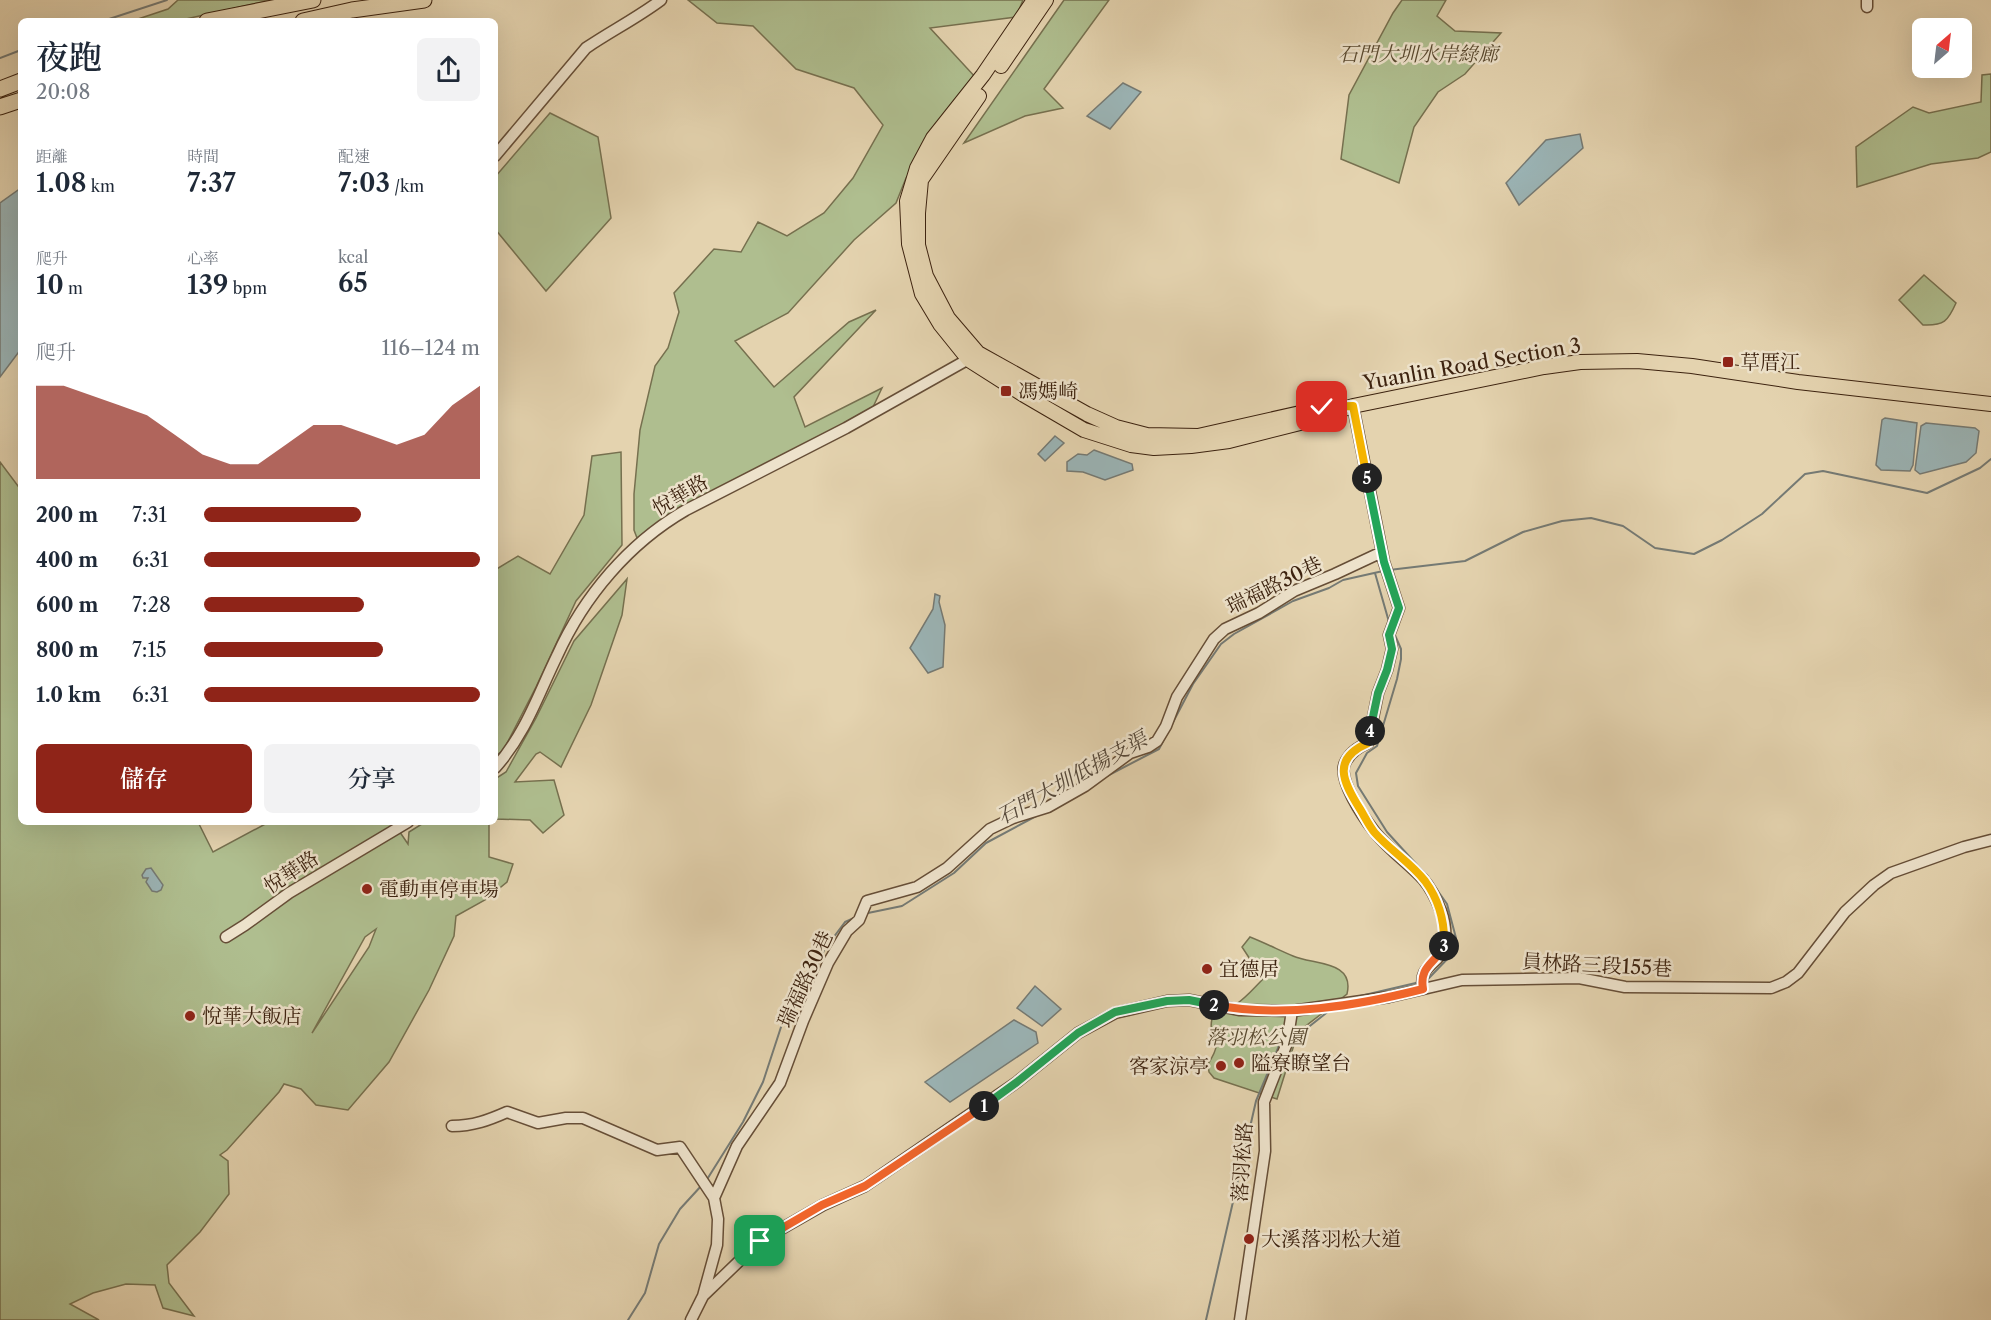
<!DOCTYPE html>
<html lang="zh-TW">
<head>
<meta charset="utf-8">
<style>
	body { margin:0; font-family:"Libre Caslon Text","Noto Serif TC",serif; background:#f2f2f3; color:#1f2937; height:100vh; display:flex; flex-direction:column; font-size:22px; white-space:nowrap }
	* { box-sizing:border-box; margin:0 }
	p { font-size:20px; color:#747a83 }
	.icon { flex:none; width:33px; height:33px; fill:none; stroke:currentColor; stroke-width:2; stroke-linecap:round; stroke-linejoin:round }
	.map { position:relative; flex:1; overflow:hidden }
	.panel { position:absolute; left:18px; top:18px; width:480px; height:807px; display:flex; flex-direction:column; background:#fff; border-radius:9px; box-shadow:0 6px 24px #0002 }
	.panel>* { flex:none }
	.needle { width:39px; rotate:28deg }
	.fabs { position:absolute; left:1912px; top:18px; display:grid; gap:12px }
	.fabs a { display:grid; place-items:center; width:60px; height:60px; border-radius:9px; background:#fff; box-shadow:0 6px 24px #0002; font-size:30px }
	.pin { position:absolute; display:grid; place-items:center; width:51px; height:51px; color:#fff; margin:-26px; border-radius:12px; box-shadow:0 3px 9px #0006 }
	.km { position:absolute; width:30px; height:30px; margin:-15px; border-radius:50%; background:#222; color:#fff; font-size:16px; line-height:30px; text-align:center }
	.round { display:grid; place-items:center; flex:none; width:63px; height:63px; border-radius:9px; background:#f2f2f3 }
	.summary { display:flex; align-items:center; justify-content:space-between; height:102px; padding:0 18px }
	h1 { font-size:33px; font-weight:600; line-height:45px }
	.stats { display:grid; grid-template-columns:repeat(3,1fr); gap:9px; height:102px; padding:6px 18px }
	.stats div { display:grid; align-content:center }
	.stats b { font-size:26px; font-weight:600 }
	.stats small { font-size:16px; font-weight:400 }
	.stats p { font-size:16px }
	.chart { height:168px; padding:12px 18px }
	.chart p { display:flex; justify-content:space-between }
	.chart svg { width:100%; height:108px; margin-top:6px; fill:#8f2418; opacity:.7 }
	.action { display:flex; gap:12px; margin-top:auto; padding:12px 18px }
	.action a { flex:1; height:69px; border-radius:9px; background:#8f2418; color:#fff; font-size:24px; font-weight:600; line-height:69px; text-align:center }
	.action a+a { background:#f2f2f3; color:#1f2937 }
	ul { padding:0 18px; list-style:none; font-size:20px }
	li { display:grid; grid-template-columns:96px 72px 1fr; align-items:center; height:45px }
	li i { height:15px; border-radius:8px; background:#8f2418 }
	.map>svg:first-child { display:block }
</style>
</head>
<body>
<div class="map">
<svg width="1991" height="1320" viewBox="0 0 1991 1320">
	<rect width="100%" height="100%" fill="#e4d3af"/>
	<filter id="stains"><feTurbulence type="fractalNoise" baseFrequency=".00333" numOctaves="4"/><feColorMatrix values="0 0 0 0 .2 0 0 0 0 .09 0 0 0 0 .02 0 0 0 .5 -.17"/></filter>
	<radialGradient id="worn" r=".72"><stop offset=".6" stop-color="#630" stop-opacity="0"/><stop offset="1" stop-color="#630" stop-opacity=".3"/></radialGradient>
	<path fill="#afbe8f" stroke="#76704f" stroke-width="1.5" fill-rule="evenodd" d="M178 0H271L177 21H132L168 9Z
		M688 0H1023L1016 17 930 28 977 79 906 178 896 203 854 240 788 313 735 341 774 387 849 322 876 310 794 397 805 427 882 388 873 407 637 538 634 530V494L640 430 655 366 668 348 679 312 674 293 714 249 741 252 758 222 787 236 824 213 853 178 883 125 854 88 796 69 753 26 717 23Z
		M1064 0H1109L1044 89 1063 108 1025 116 964 143Z
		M1402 0H1446L1437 16 1455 31 1501 33 1465 74 1438 92 1414 127 1399 183 1341 159 1349 95 1393 13Z
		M1991 74V152L1978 158 1931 164 1857 187 1856 147 1913 107 1929 113 1981 102 1982 75Z
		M550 113 598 137 611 218 546 291 495 229V177Z
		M1924 275 1956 303C1948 321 1944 326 1923 325L1899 300Z
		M621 452 622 545 576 601 536 687 503 751 495 756V570L518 556 550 574 584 515 592 456Z
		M0 462 21 490V822H198L213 852 269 822H393L408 844 409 832 425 822H489V857L513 864 507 882 485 900 456 916 454 936 429 990 389 1062 348 1110 316 1105 301 1089 284 1084 279 1092 227 1150 220 1155 228 1161 229 1194 200 1232 167 1265 169 1283 194 1316 163 1308 155 1285 126 1284 93 1293 70 1304 99 1320H0ZM376 929 369 947 312 1033 365 937Z
		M627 579 622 615 591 705 561 767 540 752 536 754 515 782 554 780 564 815 543 833 530 820 495 819V779L506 772 536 718 574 641Z
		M1250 937C1265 943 1279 950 1293 956 1313 965 1355 960 1347 994L1298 1032 1277 1099 1214 1078 1209 1072 1208 1064C1227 1035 1207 1039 1212 1019 1215 1009 1228 1009 1235 1005 1245 999 1255 987 1263 979L1242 947Z"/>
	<path fill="#9bb5b7" stroke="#757a74" stroke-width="1.5" d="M1123 83 1141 92 1110 129 1087 116Z
		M1580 134 1583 148 1519 205 1506 183 1546 140Z
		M21 188V349L0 377V203Z
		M1885 418 1917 423 1913 465 1910 471 1881 470 1876 465 1882 420Z
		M1926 423 1975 428 1979 431 1976 453 1966 462 1920 474 1915 470 1921 426Z
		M1055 436 1064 443 1045 461 1038 454Z
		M1094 450 1132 464 1133 470 1105 480 1083 472 1067 471V462L1078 454 1087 455Z
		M935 594 940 596 939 602 945 625 943 667 928 673 910 648 933 609Z
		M151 868 163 885 161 890 157 892 152 891 146 882 148 878H143L142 875 146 869Z
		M1035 986 1061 1009 1042 1026 1017 1008Z
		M1014 1020 1036 1032 1038 1043 950 1102 925 1082Z"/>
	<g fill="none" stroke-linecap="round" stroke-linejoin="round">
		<path stroke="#757a74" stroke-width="2" d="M103 21 167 0
			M0 58 21 50
			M1389 570 1465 561 1523 532 1562 521 1591 518 1623 526 1655 548 1694 554 1722 540 1762 514 1805 474 1823 471 1927 493 1980 468 1991 459
			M1375 573 1389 622
			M1394 633 1401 649V659L1397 679 1377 746 1367 753 1356 773 1358 786 1387 832 1428 877 1447 904 1456 938V950L1429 978 1425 980
			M1107 776 1159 749 1193 684 1221 644 1234 634 1293 601 1329 588 1343 580 1383 571
			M868 913 902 906 954 873 986 843 1040 814
			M1356 997 1420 982
			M1293 1036 1301 1033 1330 1010
			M706 1181 743 1122 763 1082 782 1024 806 994 824 950 845 922 854 918
			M628 1320 645 1293 659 1244 680 1209 702 1185
			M1206 1320 1256 1101 1281 1041 1285 1039"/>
		<defs>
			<path id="minor" d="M1867 0V7
				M495 156 586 48C611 31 637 18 661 0
				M1353 406 1384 562 1399 608 1389 635 1392 649 1387 670 1378 693 1368 743C1358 747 1350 752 1345 763 1337 779 1364 818 1374 831 1388 849 1408 863 1423 879 1430 887 1437 901 1441 911 1446 925 1449 947 1437 959 1426 969 1420 973 1423 989
				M495 768C526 733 537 697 557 656 584 596 629 543 686 510L846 428 974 356
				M226 937 245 925 289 893 408 822
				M452 1126C473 1126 489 1120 507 1112L538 1123 566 1118H583L657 1150 680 1147 714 1198 718 1219 717 1245 703 1296 691 1320
				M714 1198 737 1146 780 1083 803 1021 828 963 847 931 859 920 867 901 917 887 947 868 990 829 1013 818 1048 807 1085 786 1130 753 1148 747 1157 741 1166 726 1177 697 1214 639 1225 629 1259 613 1294 591 1335 574 1382 552
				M703 1296 760 1241 823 1205 865 1186 1017 1082 1078 1033 1115 1013 1167 1001 1189 1000 1240 1010 1292 1011 1389 997 1462 980 1579 978 1625 987 1771 988 1786 982 1798 973 1845 912 1874 885 1891 873 1964 847 1991 840
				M1240 1320 1265 1151 1264 1102 1287 1043 1292 1011"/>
			<path id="major" d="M1034 0 983 75 933 138 917 168 907 201 909 244 922 294 940 324 969 360 1024 395 1084 430 1131 445 1154 448 1191 446 1229 441 1304 422 1353 406 1544 367 1580 362 1637 361 1692 366 1798 382 1991 404
				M1001 66 1046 0
				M979 96 921 180 918 213V245L926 276 948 318 978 353 1087 414 1116 427 1147 435 1198 436 1327 407"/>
			<path id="highway" d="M207 21 313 0
				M303 21 352 10 424 0
				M0 89 21 81
				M0 107 21 100"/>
		</defs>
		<use href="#minor" stroke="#664e37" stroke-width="13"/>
		<use href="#major" stroke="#3c220f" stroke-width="16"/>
		<use href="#highway" stroke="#3c220f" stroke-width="17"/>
		<use href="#minor" stroke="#ede2cb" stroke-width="10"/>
		<use href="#major" stroke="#e4d3af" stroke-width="14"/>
		<use href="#highway" stroke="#e4d3af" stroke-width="15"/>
	</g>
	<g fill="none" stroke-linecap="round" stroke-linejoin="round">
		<defs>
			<path id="split-1" d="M760 1241 822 1205 865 1186 984 1106"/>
			<path id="split-2" d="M984 1106 1017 1082 1078 1033 1115 1012 1167 1001 1189 1000 1214 1005"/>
			<path id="split-3" d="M1214 1005C1283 1018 1356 1006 1423 989 1419 966 1435 964 1444 946"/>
			<path id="split-4" d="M1370 731 1368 743C1331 759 1343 782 1360 809 1365 817 1369 826 1375 833 1390 850 1411 863 1425 881 1439 900 1445 923 1444 946"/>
			<path id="split-5" d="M1367 478 1384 562 1399 608 1389 635 1392 649 1387 670 1378 693 1370 731"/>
			<path id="split-6" d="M1322 407 1353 406 1367 478"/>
		</defs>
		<use href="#split-1" stroke="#fff" stroke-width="12"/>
		<use href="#split-2" stroke="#fff" stroke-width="12"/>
		<use href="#split-3" stroke="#fff" stroke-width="12"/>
		<use href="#split-4" stroke="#fff" stroke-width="12"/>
		<use href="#split-5" stroke="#fff" stroke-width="12"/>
		<use href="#split-6" stroke="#fff" stroke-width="12"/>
		<use href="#split-1" stroke="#f0652b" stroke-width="8"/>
		<use href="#split-2" stroke="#22a559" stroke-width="8"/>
		<use href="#split-3" stroke="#f0652b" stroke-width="8"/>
		<use href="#split-4" stroke="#f5b400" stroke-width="8"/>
		<use href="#split-5" stroke="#22a559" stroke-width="8"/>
		<use href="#split-6" stroke="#f5b400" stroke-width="8"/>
	</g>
	<g fill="#8f2418" stroke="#ede2cb" stroke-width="2">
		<rect x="1722" y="356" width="12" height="12" rx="3"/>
		<rect x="1000" y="385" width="12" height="12" rx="3"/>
		<circle cx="367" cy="889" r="6"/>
		<circle cx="1207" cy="969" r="6"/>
		<circle cx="190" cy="1016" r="6"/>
		<circle cx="1239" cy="1063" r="6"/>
		<circle cx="1221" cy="1066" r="6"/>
		<circle cx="1249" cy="1239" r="6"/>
	</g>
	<g text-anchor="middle" stroke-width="5" stroke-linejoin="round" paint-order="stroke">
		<g font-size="20" font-style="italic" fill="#59492f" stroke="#ede2cb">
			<text x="1418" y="61">石門大圳水岸綠廊</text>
			<text x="1256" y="1044">落羽松公園</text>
		</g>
		<g font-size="20" fill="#3c220f" stroke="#ede2cb" text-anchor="start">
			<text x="1740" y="369">草厝江</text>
			<text x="1018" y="398">馮媽崎</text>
			<text x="379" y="896">電動車停車場</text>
			<text x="1219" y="976">宜德居</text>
			<text x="202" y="1023">悅華大飯店</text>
			<text x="1251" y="1070">隘寮瞭望台</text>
			<text x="1209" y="1073" text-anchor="end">客家涼亭</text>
			<text x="1261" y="1246">大溪落羽松大道</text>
		</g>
		<g font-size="20" fill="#3c220f" stroke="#ede2cb">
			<text transform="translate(1472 364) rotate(-10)" y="7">Yuanlin Road Section 3</text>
			<text transform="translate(680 495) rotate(-30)" y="7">悅華路</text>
			<text transform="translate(1274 585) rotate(-26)" y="7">瑞福路30巷</text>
			<text transform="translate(291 872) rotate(-33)" y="7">悅華路</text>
			<text transform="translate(1597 965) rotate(3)" y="7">員林路三段155巷</text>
			<text transform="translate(805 979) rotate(-65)" y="7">瑞福路30巷</text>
			<text transform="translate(1242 1162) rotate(-86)" y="7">落羽松路</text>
		</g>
		<g font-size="21" font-style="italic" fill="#544739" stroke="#ede2cb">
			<text transform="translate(1072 778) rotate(-29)" y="7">石門大圳低揚支渠</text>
		</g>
	</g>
	<rect width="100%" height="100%" filter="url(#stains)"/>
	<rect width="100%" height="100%" fill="url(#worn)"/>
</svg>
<div class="fabs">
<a><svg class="needle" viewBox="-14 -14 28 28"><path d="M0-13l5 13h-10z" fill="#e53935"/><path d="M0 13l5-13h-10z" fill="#747a83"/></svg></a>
</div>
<div class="pin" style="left:760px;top:1241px;background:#1e9e55"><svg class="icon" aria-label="arrive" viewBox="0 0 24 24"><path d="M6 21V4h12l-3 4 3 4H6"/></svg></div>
<div class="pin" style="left:1322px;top:407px;background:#d93025"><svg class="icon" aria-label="check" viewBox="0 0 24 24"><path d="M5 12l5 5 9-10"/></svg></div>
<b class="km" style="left:984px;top:1106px">1</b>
<b class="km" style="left:1214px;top:1005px">2</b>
<b class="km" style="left:1444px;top:946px">3</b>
<b class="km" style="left:1370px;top:731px">4</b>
<b class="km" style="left:1367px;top:478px">5</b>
<section class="panel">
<div class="summary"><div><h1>夜跑</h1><p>20:08</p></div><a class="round"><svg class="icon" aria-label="share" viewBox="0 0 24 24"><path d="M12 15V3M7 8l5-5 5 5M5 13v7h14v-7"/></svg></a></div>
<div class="stats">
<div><p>距離</p><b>1.08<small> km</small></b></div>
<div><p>時間</p><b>7:37</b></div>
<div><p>配速</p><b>7:03<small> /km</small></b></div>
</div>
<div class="stats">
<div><p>爬升</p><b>10<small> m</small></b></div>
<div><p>心率</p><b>139<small> bpm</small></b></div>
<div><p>kcal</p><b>65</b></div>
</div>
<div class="chart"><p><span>爬升</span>116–124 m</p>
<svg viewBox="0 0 160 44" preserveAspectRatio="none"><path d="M0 44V6L10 6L20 10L30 14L40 18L50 26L60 34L70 38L80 38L90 30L100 22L110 22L120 26L130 30L140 26L150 14L160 6V44z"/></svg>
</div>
<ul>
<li><b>200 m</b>7:31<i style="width:57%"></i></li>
<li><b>400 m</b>6:31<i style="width:100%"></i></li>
<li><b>600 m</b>7:28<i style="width:58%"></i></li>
<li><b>800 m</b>7:15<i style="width:65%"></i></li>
<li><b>1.0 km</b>6:31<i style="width:100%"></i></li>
</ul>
<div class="action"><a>儲存</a><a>分享</a></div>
</section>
</div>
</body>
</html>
